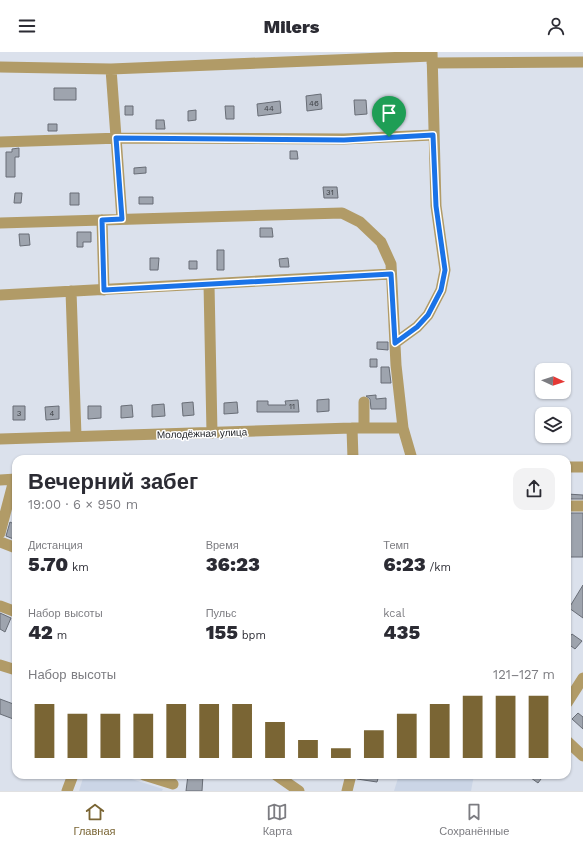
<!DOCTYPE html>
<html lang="ru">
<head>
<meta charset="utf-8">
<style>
	body { margin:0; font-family:"Work Sans",sans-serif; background:#f2f2f3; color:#2b2b33; height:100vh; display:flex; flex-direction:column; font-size:15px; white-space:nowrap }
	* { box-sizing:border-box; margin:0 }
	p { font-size:13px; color:#7c7c81 }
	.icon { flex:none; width:22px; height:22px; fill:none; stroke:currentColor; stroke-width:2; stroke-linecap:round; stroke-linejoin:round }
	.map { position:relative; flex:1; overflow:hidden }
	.panel { position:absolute; left:12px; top:403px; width:559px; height:324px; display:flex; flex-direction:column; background:#fff; border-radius:12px; box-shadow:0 1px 3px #0004 }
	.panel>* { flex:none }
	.needle { width:26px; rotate:93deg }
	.controls { position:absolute; left:535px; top:311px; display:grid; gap:8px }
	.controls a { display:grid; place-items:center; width:36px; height:36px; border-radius:8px; background:#fff; box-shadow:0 1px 3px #0004; font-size:20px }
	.pin { position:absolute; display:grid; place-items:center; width:34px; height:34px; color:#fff; margin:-41px -17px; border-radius:50% 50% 50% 0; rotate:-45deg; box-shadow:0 0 4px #0007 }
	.pin .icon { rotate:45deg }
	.round { display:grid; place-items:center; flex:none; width:42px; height:42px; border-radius:12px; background:#f2f2f3 }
	.overview { display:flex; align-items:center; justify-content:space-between; height:68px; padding:0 16px }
	h1 { font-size:22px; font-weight:800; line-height:30px }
	.figures { display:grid; grid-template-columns:repeat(3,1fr); gap:6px; height:68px; padding:4px 16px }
	.figures div { display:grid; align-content:center }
	.figures b { font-size:20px; font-weight:800 }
	.figures small { font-size:11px; font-weight:400 }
	.figures p { font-size:11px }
	.chart { height:112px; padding:8px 16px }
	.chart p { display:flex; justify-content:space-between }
	.chart svg { width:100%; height:72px; margin-top:4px; stroke:#7a6534; stroke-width:6 }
	header { display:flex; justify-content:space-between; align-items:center; height:52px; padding:0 16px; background:#fff; font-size:18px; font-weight:800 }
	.menu { display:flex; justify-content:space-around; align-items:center; height:56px; border-top:1px solid #e1e1e2; background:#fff; font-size:11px; color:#7c7c81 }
	.menu a { display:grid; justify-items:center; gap:2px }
	.menu .selected { color:#7a6534 }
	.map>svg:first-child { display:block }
</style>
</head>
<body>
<header><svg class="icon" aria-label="menu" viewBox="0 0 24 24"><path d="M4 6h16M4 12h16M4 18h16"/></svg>Milers<svg class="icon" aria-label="person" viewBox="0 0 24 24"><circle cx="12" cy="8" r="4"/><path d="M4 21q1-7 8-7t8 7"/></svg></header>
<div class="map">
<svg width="583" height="739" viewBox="0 0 583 739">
	<rect width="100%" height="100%" fill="#dbe1ec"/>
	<path fill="#cbd5e6" d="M84 723H119L163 737 162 739H79Z
		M399 723H474L471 739H394Z"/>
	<path fill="#9ea4ae" stroke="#686d76" d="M54 36H76V48H54Z
		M321 42 322 57 307 59 306 44Z
		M354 48H366L367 62 355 63Z
		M280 49 281 61 258 64 257 52Z
		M125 54H133V63H125Z
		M225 54H234V67H226Z
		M196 58V68L188 69V59Z
		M156 68H164L165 77H156Z
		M48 72H57V79H48Z
		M19 96V105H15V125H6V100H12V97Z
		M290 99H297L298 107H290Z
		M146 115V121L134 122V116Z
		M323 135H337L338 146H324Z
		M15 141H22L21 151H14Z
		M70 141H79V153H70Z
		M139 145H153V152H139Z
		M260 176H272L273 185H260Z
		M77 180H91V190H83V195H77Z
		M19 182H29L30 193 20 194Z
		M217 198H224V218H217Z
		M150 206H159L158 218H150Z
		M288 206 289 215H280L279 207Z
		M189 209H197V217H189Z
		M377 290H388V298L377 297Z
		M370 307H377V315H370Z
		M381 315H389L391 331H381Z
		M376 343V347L386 346V357H371L370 347 366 344Z
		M329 347V359L317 360V348Z
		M298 348 299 360H257V349H268V353H286L285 349Z
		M193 350 194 363 183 364 182 351Z
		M237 350 238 361 224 362V351Z
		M164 352 165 364 152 365V353Z
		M132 353 133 365 121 366V354Z
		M13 354H25V368H13Z
		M59 354V367L46 368 45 355Z
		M88 354H101V366L88 367Z
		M567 442 583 443V447H567Z
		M567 461H583V505H567Z
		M10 470 16 473V488L6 484Z
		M583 533V566L569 556Z
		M0 561 11 566 5 580 0 577Z
		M572 582 582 589 575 597 567 591V588Z
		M0 647 16 653V668L0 662Z
		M578 661 583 665V677L572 667Z
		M188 723H203L202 739H186Z
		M358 723H379L377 730 357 727Z
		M527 723H544L538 731Z"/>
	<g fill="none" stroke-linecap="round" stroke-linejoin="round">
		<path stroke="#b19b67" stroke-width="11" d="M432 11 583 10
			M0 15 111 17 432 4
			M111 17 122 167
			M0 90 121 86 344 87 433 83
			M102 168 104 238
			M0 171 342 161 360 170 381 190 391 212 396 313 403 376 412 407
			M209 232 212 381
			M71 239 76 384
			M0 243 391 222
			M395 291 417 275 428 263 441 238 445 218 436 154 432 0
			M364 350V376
			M352 376 353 407
			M0 387 352 376H403
			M567 415H583
			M0 428 16 427
			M567 454H583
			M0 481 14 428
			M0 490 16 496
			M0 554 16 560
			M0 613 16 618
			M567 651 583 626
			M567 689 583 704
			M144 723 173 732
			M276 723 299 739
			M67 739 73 723
			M347 739 351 723"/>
	</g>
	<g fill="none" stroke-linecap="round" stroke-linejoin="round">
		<defs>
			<path id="route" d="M433 83 436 154 445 218 441 238 428 263 417 275 395 291 391 222 104 238 102 168 122 167 116 86 344 88Z"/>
		</defs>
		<use href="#route" stroke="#fff" stroke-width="8"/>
		<use href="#route" stroke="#1a73e8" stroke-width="5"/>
	</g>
	<g text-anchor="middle" stroke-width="3" stroke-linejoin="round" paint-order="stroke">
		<g font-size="8" fill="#3e4146">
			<text x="314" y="54">46</text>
			<text x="269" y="59">44</text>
			<text x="330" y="143">31</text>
			<text x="292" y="357">11</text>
			<text x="19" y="364">3</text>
			<text x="52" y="364">4</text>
		</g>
		<g font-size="10" fill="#1e2024" stroke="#fff">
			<text transform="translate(202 381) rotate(-2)" y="4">Молодёжная улица</text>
		</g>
	</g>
</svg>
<div class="controls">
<a><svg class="needle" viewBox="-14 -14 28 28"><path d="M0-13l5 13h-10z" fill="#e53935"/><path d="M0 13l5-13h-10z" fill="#7c7c81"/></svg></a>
<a><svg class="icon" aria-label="layers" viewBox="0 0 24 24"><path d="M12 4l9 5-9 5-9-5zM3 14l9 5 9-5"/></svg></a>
</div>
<div class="pin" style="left:389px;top:85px;background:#1e9e55"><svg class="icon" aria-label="arrive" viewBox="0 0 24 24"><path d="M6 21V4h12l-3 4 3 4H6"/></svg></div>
<section class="panel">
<div class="overview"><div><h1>Вечерний забег</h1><p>19:00 · 6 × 950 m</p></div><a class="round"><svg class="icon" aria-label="share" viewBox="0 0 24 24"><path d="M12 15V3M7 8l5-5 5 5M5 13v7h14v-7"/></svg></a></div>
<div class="figures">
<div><p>Дистанция</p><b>5.70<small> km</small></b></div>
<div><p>Время</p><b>36:23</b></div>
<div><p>Темп</p><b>6:23<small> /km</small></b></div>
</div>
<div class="figures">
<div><p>Набор высоты</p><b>42<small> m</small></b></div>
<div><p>Пульс</p><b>155<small> bpm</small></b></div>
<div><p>kcal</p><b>435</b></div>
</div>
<div class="chart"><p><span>Набор высоты</span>121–127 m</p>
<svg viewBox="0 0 160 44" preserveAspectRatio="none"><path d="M5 44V11M15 44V17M25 44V17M35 44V17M45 44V11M55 44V11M65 44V11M75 44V22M85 44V33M95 44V38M105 44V27M115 44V17M125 44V11M135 44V6M145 44V6M155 44V6"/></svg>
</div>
</section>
</div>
<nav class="menu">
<a class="selected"><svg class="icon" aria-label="home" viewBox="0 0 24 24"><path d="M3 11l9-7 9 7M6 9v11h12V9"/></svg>Главная</a>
<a><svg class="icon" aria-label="map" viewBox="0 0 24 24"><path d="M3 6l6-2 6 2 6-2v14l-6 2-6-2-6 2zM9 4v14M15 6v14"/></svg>Карта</a>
<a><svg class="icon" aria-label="saved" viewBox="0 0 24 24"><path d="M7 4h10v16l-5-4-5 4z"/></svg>Сохранённые</a>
</nav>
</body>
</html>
